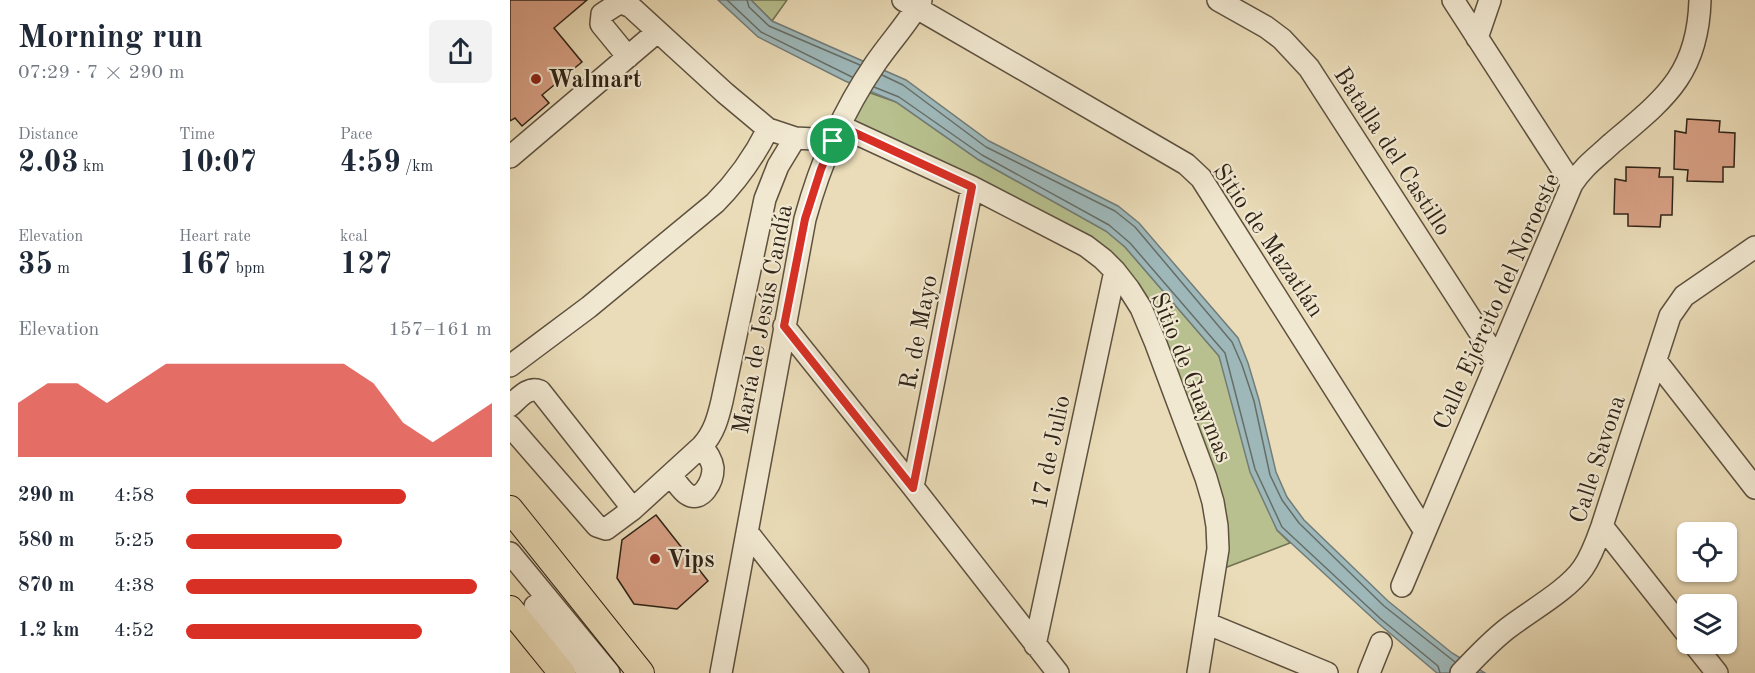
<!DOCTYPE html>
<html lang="en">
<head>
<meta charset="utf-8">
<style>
	body { margin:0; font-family:"Old Standard TT",serif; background:#f2f2f3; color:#1f2937; height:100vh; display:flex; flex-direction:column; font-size:22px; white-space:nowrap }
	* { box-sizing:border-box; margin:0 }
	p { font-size:20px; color:#747a83 }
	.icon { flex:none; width:33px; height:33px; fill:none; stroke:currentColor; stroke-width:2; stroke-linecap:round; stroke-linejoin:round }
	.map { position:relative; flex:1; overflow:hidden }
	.sheet { display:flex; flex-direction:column; background:#fff; width:510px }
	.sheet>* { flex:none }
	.fabs { position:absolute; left:1167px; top:522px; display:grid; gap:12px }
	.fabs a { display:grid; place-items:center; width:60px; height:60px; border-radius:9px; background:#fff; box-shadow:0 2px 4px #0004; font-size:30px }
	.pin { position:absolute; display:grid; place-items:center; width:51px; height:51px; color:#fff; margin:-26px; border:3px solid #fff; border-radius:50%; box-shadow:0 2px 6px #0007 }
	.round { display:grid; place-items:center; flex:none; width:63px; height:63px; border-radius:9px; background:#f2f2f3 }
	.summary { display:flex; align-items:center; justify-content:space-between; height:102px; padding:0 18px }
	h1 { font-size:33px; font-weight:800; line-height:45px }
	.stats { display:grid; grid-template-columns:repeat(3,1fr); gap:9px; height:102px; padding:6px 18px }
	.stats div { display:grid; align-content:center }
	.stats b { font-size:30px; font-weight:800 }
	.stats small { font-size:16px; font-weight:400 }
	.stats p { font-size:16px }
	.chart { height:168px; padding:12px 18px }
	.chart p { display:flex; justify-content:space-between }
	.chart svg { width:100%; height:108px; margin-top:6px; fill:#d93025; opacity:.7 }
	ul { padding:0 18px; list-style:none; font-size:20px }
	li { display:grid; grid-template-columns:96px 72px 1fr; align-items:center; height:45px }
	li i { height:15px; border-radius:8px; background:#d93025 }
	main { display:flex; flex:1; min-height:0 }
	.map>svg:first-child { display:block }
</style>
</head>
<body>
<main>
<section class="sheet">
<div class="summary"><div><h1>Morning run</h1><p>07:29 · 7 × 290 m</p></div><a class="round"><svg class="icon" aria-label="share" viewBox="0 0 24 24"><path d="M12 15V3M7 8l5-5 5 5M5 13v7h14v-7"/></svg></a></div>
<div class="stats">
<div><p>Distance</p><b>2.03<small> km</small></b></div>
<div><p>Time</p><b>10:07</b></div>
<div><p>Pace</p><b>4:59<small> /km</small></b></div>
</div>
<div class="stats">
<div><p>Elevation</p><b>35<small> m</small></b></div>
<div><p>Heart rate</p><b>167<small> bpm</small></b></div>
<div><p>kcal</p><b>127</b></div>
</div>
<div class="chart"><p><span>Elevation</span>157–161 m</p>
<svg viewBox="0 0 160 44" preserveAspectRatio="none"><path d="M0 44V22L10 14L20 14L30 22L40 14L50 6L60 6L70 6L80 6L90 6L100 6L110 6L120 14L130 30L140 38L150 30L160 22V44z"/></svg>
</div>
<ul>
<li><b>290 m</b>4:58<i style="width:72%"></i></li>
<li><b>580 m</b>5:25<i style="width:51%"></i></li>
<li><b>870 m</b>4:38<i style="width:95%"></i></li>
<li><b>1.2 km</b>4:52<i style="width:77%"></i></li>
</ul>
</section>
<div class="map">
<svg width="1245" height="673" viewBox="0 0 1245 673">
	<rect width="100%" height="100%" fill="#eadcb8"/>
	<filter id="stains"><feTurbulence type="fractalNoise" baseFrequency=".00333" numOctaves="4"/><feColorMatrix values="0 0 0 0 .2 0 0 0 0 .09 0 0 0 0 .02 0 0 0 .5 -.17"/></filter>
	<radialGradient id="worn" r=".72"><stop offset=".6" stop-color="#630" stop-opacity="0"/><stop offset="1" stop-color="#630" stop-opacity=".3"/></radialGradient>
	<path fill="#b7c08e" stroke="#737252" stroke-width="1.5" d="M241 0H277L262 21Z
		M349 89 386 102 469 160 596 231 615 247 709 356 767 530 780 543 704 572 708 549 646 344 593 259 330 126Z"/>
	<path fill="#9eb8ba" stroke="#727c79" stroke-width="1.5" d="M208 0H241L262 21 396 80 479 141 608 206 629 223 728 338 738 363 749 400 766 472 777 497 794 520 878 601 942 653 975 673H927L869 624 767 530 740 472 709 356 615 247 596 231 469 160 386 102 335 81 248 37Z"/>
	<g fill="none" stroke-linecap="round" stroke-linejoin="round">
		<path stroke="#666e68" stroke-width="1.5" d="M217 0 251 32 342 77
			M237 0 239 7 259 26 350 65
			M372 75 393 85 476 147 605 211 625 227 722 342 732 365 744 401 760 475 772 500 789 523 874 606 945 662
			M364 87 389 97 472 155 599 225 620 243 715 353 745 469 772 527 872 620 928 666 930 673"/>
	</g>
	<path fill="#d9a186" stroke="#2f2317" stroke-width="1.5" d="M0 0H77L44 28 72 62 32 95 39 103 12 126 5 118 0 121Z
		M1177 119 1210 121 1209 132 1225 133 1224 167H1213V182L1177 181 1178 170 1164 169 1165 131 1176 133Z
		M1116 167 1150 168 1149 177H1163L1162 215H1151L1150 227 1118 226V214H1104L1105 179 1116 181Z
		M146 515 198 581 167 609 124 604 107 578 112 540Z"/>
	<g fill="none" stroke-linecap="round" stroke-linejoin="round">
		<defs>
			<path id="minor" d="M393 0 676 164 691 178 914 530
				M708 0 756 27 772 39 799 68 987 359
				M943 0 1062 184
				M967 38 980 0
				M118 57 91 24 92 14 106 5 112 3 121 7 215 93 258 129 285 138 323 140
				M330 126 462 187 576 246 593 259 605 271 619 289 631 308 646 344 696 478 703 502 707 526 708 549 688 673
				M0 157 147 32
				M274 326 403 487 548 673
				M1146 361 1245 488
				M0 366 79 307 205 203C227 181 244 157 258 129
				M0 406C9 398 18 386 30 391L123 509
				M0 426 87 526 96 529 123 509 192 446C204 433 208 418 212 401L255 199 268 166 285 138
				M161 476C166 481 171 490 177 494 192 504 203 481 203 468 202 460 197 453 192 446
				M403 487 462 187
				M1092 526 1178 635
				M238 533 348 673
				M0 553 99 673
				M892 586 1062 184C1075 165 1085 159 1101 144 1154 99 1188 75 1190 0
				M25 606 79 673
				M696 623 817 673
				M1184 644 1207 673
				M525 645 605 271
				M211 673 295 219C310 164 333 111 365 64 380 42 398 23 411 0
				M859 673 871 643
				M951 673C966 657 981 641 998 628 1020 611 1058 590 1073 568 1082 555 1087 540 1092 526L1160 316 1174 296 1245 247"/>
			<path id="major" d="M0 509 131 673
				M0 609 52 673"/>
		</defs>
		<use href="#minor" stroke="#5e513f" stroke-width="24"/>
		<use href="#major" stroke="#2f2317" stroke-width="28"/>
		<use href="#minor" stroke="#f1e8d1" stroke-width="21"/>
		<use href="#major" stroke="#eadcb8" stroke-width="26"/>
	</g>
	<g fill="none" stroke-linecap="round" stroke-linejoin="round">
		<defs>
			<path id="route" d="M330 126 462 187 403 488 274 326 295 219 311 169Z"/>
		</defs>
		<use href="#route" stroke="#fff" stroke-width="12"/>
		<use href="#route" stroke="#d93025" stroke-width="8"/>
	</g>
	<g fill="#8f2418" stroke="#f1e8d1" stroke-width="2">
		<circle cx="26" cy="79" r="6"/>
		<circle cx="145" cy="559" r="6"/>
	</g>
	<g text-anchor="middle" stroke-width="4.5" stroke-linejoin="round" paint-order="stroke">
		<g font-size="24" font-weight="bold" fill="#2f2317" stroke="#f1e8d1" text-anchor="start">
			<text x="38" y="87">Walmart</text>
			<text x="157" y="567">Vips</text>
		</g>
		<g font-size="24" fill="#2f2317" stroke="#f1e8d1">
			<text transform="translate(883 151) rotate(57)" y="8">Batalla del Castillo</text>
			<text transform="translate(759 240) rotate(56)" y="8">Sitio de Mazatlán</text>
			<text transform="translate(986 301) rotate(-66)" y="8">Calle Ejército del Noroeste</text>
			<text transform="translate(252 319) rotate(-79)" y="8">María de Jesús Candía</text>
			<text transform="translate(408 332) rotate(-79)" y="8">R. de Mayo</text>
			<text transform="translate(682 377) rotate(68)" y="8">Sitio de Guaymas</text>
			<text transform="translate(540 452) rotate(-78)" y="8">17 de Julio</text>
			<text transform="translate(1087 459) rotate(-72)" y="8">Calle Savona</text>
		</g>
	</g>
	<rect width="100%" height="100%" filter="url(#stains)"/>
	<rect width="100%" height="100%" fill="url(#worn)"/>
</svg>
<div class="fabs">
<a><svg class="icon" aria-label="locate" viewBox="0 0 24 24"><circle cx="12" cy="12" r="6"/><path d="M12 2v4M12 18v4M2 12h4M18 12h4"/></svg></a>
<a><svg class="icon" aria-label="layers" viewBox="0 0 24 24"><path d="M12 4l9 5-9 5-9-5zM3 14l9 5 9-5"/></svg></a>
</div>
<div class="pin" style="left:323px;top:141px;background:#1e9e55"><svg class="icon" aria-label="arrive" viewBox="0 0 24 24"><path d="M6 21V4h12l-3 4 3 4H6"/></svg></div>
</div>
</main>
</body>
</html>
